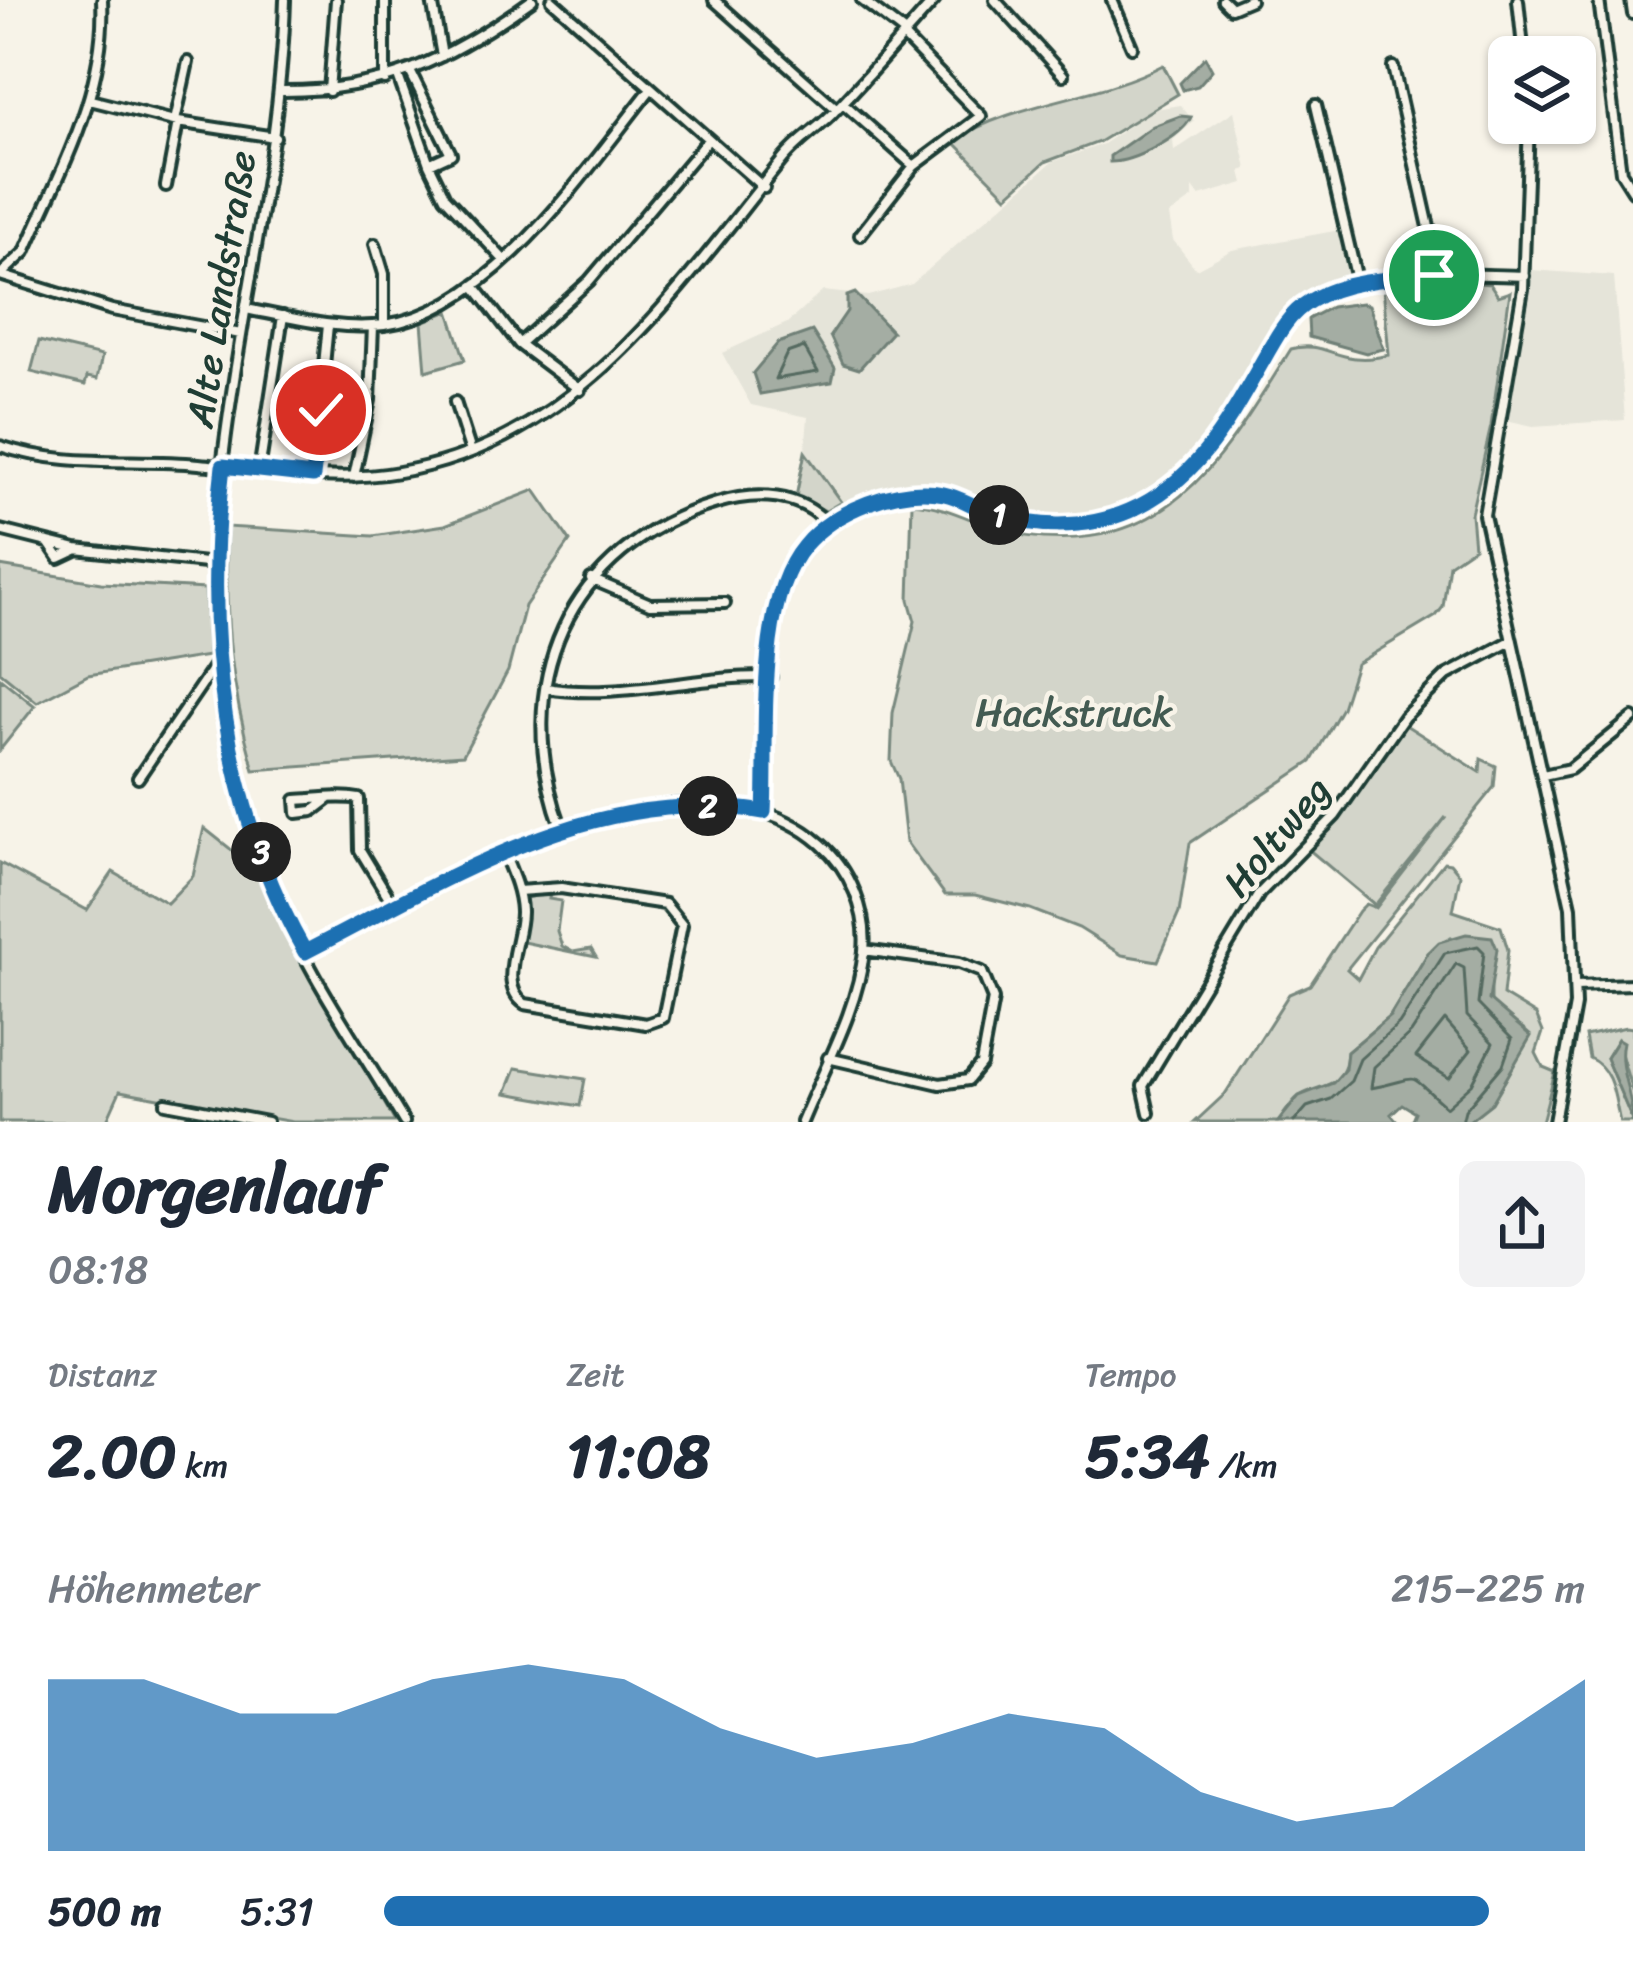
<!DOCTYPE html>
<html lang="de">
<head>
<meta charset="utf-8">
<style>
	body { margin:0; font-family:Sriracha,sans-serif; background:#f2f2f3; color:#1f2937; height:100vh; display:flex; flex-direction:column; font-size:45px; white-space:nowrap }
	* { box-sizing:border-box; margin:0 }
	p { font-size:39px; color:#747a83 }
	.icon { flex:none; width:66px; height:66px; fill:none; stroke:currentColor; stroke-width:2; stroke-linecap:round; stroke-linejoin:round }
	.map { position:relative; height:1122px; overflow:hidden }
	.drawer { display:flex; flex-direction:column; background:#fff; flex:1 }
	.drawer>* { flex:none }
	.fabs { position:absolute; left:1488px; top:36px; display:grid; gap:24px }
	.fabs a { display:grid; place-items:center; width:108px; height:108px; border-radius:18px; background:#fff; box-shadow:0 3px 9px #0004; font-size:60px }
	.pin { position:absolute; display:grid; place-items:center; width:102px; height:102px; color:#fff; margin:-51px; border:6px solid #fff; border-radius:50%; box-shadow:0 3px 12px #0007 }
	.km { position:absolute; width:60px; height:60px; margin:-30px; border-radius:50%; background:#222; color:#fff; font-size:33px; line-height:60px; text-align:center }
	.round { display:grid; place-items:center; flex:none; width:126px; height:126px; border-radius:18px; background:#f2f2f3 }
	.summary { display:flex; align-items:center; justify-content:space-between; height:204px; padding:0 48px }
	h1 { font-size:66px; font-weight:700; line-height:90px }
	.stats { display:grid; grid-template-columns:repeat(3,1fr); gap:18px; height:204px; padding:12px 48px }
	.stats div { display:grid; align-content:center }
	.stats b { font-size:60px; font-weight:700 }
	.stats small { font-size:33px; font-weight:400 }
	.stats p { font-size:33px }
	.chart { height:336px; padding:24px 48px }
	.chart p { display:flex; justify-content:space-between }
	.chart svg { width:100%; height:216px; margin-top:12px; fill:#1f6fb2; opacity:.7 }
	ul { padding:0 48px; list-style:none; font-size:39px }
	li { display:grid; grid-template-columns:192px 144px 1fr; align-items:center; height:90px }
	li i { height:30px; border-radius:15px; background:#1f6fb2 }
	.map>svg:first-child { display:block }
</style>
</head>
<body>
<div class="map">
<svg width="1633" height="1122" viewBox="0 0 1633 1122">
	<rect width="100%" height="100%" fill="#f7f3e8"/>
	<filter id="ink" filterUnits="userSpaceOnUse"><feTurbulence type="fractalNoise" baseFrequency=".00833" numOctaves="2"/><feDisplacementMap in="SourceGraphic" scale="24" xChannelSelector="R" yChannelSelector="G"/><feConvolveMatrix kernelMatrix="1 2 1 2 8 2 1 2 1" color-interpolation-filters="sRGB"/></filter>
	<g filter="url(#ink)">
		<path fill="#e5e4d9" d="M1180 105 1194 121 1173 140 1174 151 1234 111 1247 169 1241 171 1244 183 1199 196 1193 188V198L1169 215 1173 240 1196 269 1232 250 1340 230 1351 273 1343 284 1315 293 1291 309 1205 451 1174 480 1118 512 1066 522 994 511 943 488H916L854 505 842 502 805 451 808 417 751 405 722 353 787 323 823 291 868 296 912 284 1052 162 1103 144 1154 109Z
			M1531 270 1614 276 1625 420 1533 426 1506 420Z"/>
		<path fill="#d3d5ca" stroke="#79897f" stroke-width="3" d="M1163 65 1178 94 1099 142 1045 162 1007 196 953 141C1015 101 1096 100 1163 65Z
			M1479 283 1490 284 1498 296 1510 292 1491 426 1471 514 1474 547 1449 564 1443 607 1436 616 1356 664 1342 708 1311 762 1190 843 1179 913 1158 961 1122 955 1079 928 1030 909 975 895H945L906 842 899 779 891 761 893 713 915 621 909 600 912 503C953 506 985 530 1026 536 1171 556 1225 454 1291 349 1328 339 1337 368 1389 355L1383 286Z
			M449 311 465 360 426 371 422 322Z
			M39 341 102 356 97 379 87 377 85 385 31 372Z
			M805 452 841 502 826 511 796 497Z
			M535 490 570 541 525 606 508 671 463 755 254 770C229 682 225 619 227 527L373 536 445 525Z
			M0 566 101 583 205 589 208 656 88 675 37 702 0 672Z
			M0 678 35 706 0 750Z
			M1404 724 1480 772 1481 759 1496 766 1494 787 1347 969 1358 979 1375 947 1444 862 1450 863 1460 875 1453 911 1501 927 1508 950 1503 995 1536 1015 1543 1032 1536 1053 1543 1067 1555 1072 1542 1122H1468C1500 1096 1515 1070 1525 1030L1491 1006V973L1451 937 1428 953 1390 1016 1347 1052C1345 1092 1320 1082 1298 1097 1291 1102 1284 1115 1278 1122H1195L1225 1094 1289 994 1310 985 1359 911 1366 904 1376 908 1446 817 1375 905 1308 849 1336 822Z
			M204 828 252 866 395 1122H293L120 1091 106 1122H0V863L87 910 113 872 167 903 193 876Z
			M550 892 549 899 561 901 557 931 562 946 573 952 591 949 596 957 523 942 526 898Z
			M1626 1027 1633 1028V1094L1617 1040 1606 1058 1633 1122H1620C1614 1098 1614 1069 1589 1058L1585 1036Z
			M516 1068 585 1079 580 1106 506 1093Z"/>
		<path fill="#a4ada3" stroke="#6f8077" stroke-width="3" d="M1205 57 1212 70 1198 86 1183 90 1180 83Z
			M1180 116 1191 117C1181 138 1133 162 1110 162V156L1153 126Z
			M855 293 892 332 859 369 843 364 830 336 847 311V296Z
			M1362 303 1369 305 1384 349 1366 353 1309 337 1308 319 1331 307Z
			M812 331 835 368 832 382 760 394 753 373 778 343Z
			M1466 934 1492 937 1497 949 1489 1000 1531 1036 1492 1103 1469 1121 1411 1122 1415 1112 1402 1104 1391 1114 1398 1122H1278L1299 1096 1333 1083 1345 1069 1347 1052 1390 1016 1428 953 1439 942Z
			M1618 1039 1623 1042C1617 1068 1633 1095 1633 1122L1606 1058Z"/>
		<g fill="none" stroke-linecap="round" stroke-linejoin="round">
			<path stroke="#546a60" stroke-width="3" d="M804 347 818 372 775 379 787 353Z
				M1456 964 1464 968 1467 1016 1493 1043 1472 1084 1446 1107C1401 1068 1427 1078 1371 1088L1374 1067 1411 1033Z
				M1445 1020 1471 1050 1449 1078 1416 1057Z
				M1294 1122 1307 1107 1331 1099 1351 1081 1360 1059 1399 1024 1445 953 1478 946 1484 952 1478 1004 1512 1039 1503 1065 1465 1110 1462 1122"/>
			<defs>
				<path id="minor" d="M102 0C107 90 60 171 25 252L0 275 112 310 241 334
					M285 0C279 213 205 420 216 634 220 723 243 809 274 891 306 972 360 1047 404 1122
					M385 0V80
					M432 0 442 56
					M552 0 764 188
					M714 0 837 109
					M862 0 905 33
					M995 0 1063 75
					M1112 0 1132 47
					M1223 0 1231 8 1250 0
					M1518 0 1524 57
					M1599 0 1621 172 1633 191
					M1631 0 1633 14
					M1393 67 1431 236 1434 275
					M398 76 429 164 451 154 410 71
					M280 91C383 92 449 60 532 0
					M329 91 336 0
					M90 100 178 122 275 137
					M843 103 914 166
					M1316 105 1358 284
					M175 121 188 62
					M1529 123 1523 289 1484 515 1571 907 1575 1005 1554 1122
					M429 164 445 197 504 260
					M166 186 178 122
					M860 235 914 166 981 116 903 36
					M375 244 384 274V325
					M475 287 519 344 580 390
					M245 309C291 317 337 331 384 325 494 310 585 171 650 90
					M519 344 589 281 708 140
					M455 402 471 452
					M0 446C66 468 131 458 199 464 266 470 332 484 399 472 579 442 676 290 784 158 798 141 816 130 831 115 867 78 901 38 935 0
					M259 471 283 316
					M313 476 328 325
					M354 477 370 400 373 326
					M0 530 76 549 215 564
					M48 542 59 558 76 550
					M591 579 650 604 725 603
					M546 688C620 700 696 675 771 677
					M1543 775 1570 769 1633 718
					M138 778 217 662
					M330 798 313 811 297 813 296 800C317 799 339 795 359 799L360 850 394 906
					M764 813C768 736 754 597 810 540 841 509 900 485 944 494 959 497 972 505 986 511 1027 528 1078 529 1120 514 1195 487 1227 423 1265 358 1277 337 1287 315 1309 302 1368 265 1458 275 1524 276
					M562 829C508 685 567 547 717 503 756 491 800 493 828 524
					M504 854C512 873 520 890 521 911 522 940 496 985 525 1004L646 1024 663 1018 682 925 665 904 561 888 518 891
					M305 952C431 888 690 729 821 844 850 869 868 912 864 951 858 1009 824 1068 802 1122
					M1576 986 1633 984
					M828 1058 940 1084 968 1080 981 1064 993 999 982 972 959 963 864 950
					M166 1103 267 1122
					M1149 1113 1143 1086 1259 894 1335 816 1404 717 1447 675 1511 641"/>
			</defs>
			<use href="#minor" stroke="#1f3d34" stroke-width="16"/>
			<use href="#minor" stroke="#f7f3e8" stroke-width="8"/>
		</g>
	</g>
	<g fill="none" stroke-linecap="round" stroke-linejoin="round" filter="url(#ink)">
		<defs>
			<path id="route" d="M321 410 313 476 223 466C203 631 222 806 305 952 448 879 597 782 764 812 768 738 755 604 804 546 834 510 898 485 944 494 960 497 972 506 986 511 1031 529 1085 530 1129 511 1199 480 1229 420 1265 357 1277 336 1288 314 1310 301 1345 280 1395 278 1434 275"/>
		</defs>
		<use href="#route" stroke="#fff" stroke-width="24"/>
		<use href="#route" stroke="#1f6fb2" stroke-width="15"/>
	</g>
	<g text-anchor="middle" stroke-width="9" stroke-linejoin="round" paint-order="stroke">
		<g font-size="39" fill="#1f3d34" stroke="#f7f3e8">
			<text transform="translate(220 289) rotate(-81)" y="14">Alte Landstraße</text>
			<text transform="translate(1276 836) rotate(-50)" y="14">Holtweg</text>
		</g>
		<g font-size="39" fill="#435b52" stroke="#f7f3e8">
			<text x="1074" y="726">Hackstruck</text>
		</g>
	</g>
</svg>
<div class="fabs">
<a><svg class="icon" aria-label="layers" viewBox="0 0 24 24"><path d="M12 4l9 5-9 5-9-5zM3 14l9 5 9-5"/></svg></a>
</div>
<div class="pin" style="left:1434px;top:275px;background:#1e9e55"><svg class="icon" aria-label="arrive" viewBox="0 0 24 24"><path d="M6 21V4h12l-3 4 3 4H6"/></svg></div>
<div class="pin" style="left:321px;top:410px;background:#d93025"><svg class="icon" aria-label="check" viewBox="0 0 24 24"><path d="M5 12l5 5 9-10"/></svg></div>
<b class="km" style="left:999px;top:515px">1</b>
<b class="km" style="left:708px;top:806px">2</b>
<b class="km" style="left:261px;top:852px">3</b>
</div>
<section class="drawer">
<div class="summary"><div><h1>Morgenlauf</h1><p>08:18</p></div><a class="round"><svg class="icon" aria-label="share" viewBox="0 0 24 24"><path d="M12 15V3M7 8l5-5 5 5M5 13v7h14v-7"/></svg></a></div>
<div class="stats">
<div><p>Distanz</p><b>2.00<small> km</small></b></div>
<div><p>Zeit</p><b>11:08</b></div>
<div><p>Tempo</p><b>5:34<small> /km</small></b></div>
</div>
<div class="chart"><p><span>Höhenmeter</span>215–225 m</p>
<svg viewBox="0 0 160 44" preserveAspectRatio="none"><path d="M0 44V9L10 9L20 16L30 16L40 9L50 6L60 9L70 19L80 25L90 22L100 16L110 19L120 32L130 38L140 35L150 22L160 9V44z"/></svg>
</div>
<ul>
<li><b>500 m</b>5:31<i style="width:92%"></i></li>
</ul>
</section>
</body>
</html>
